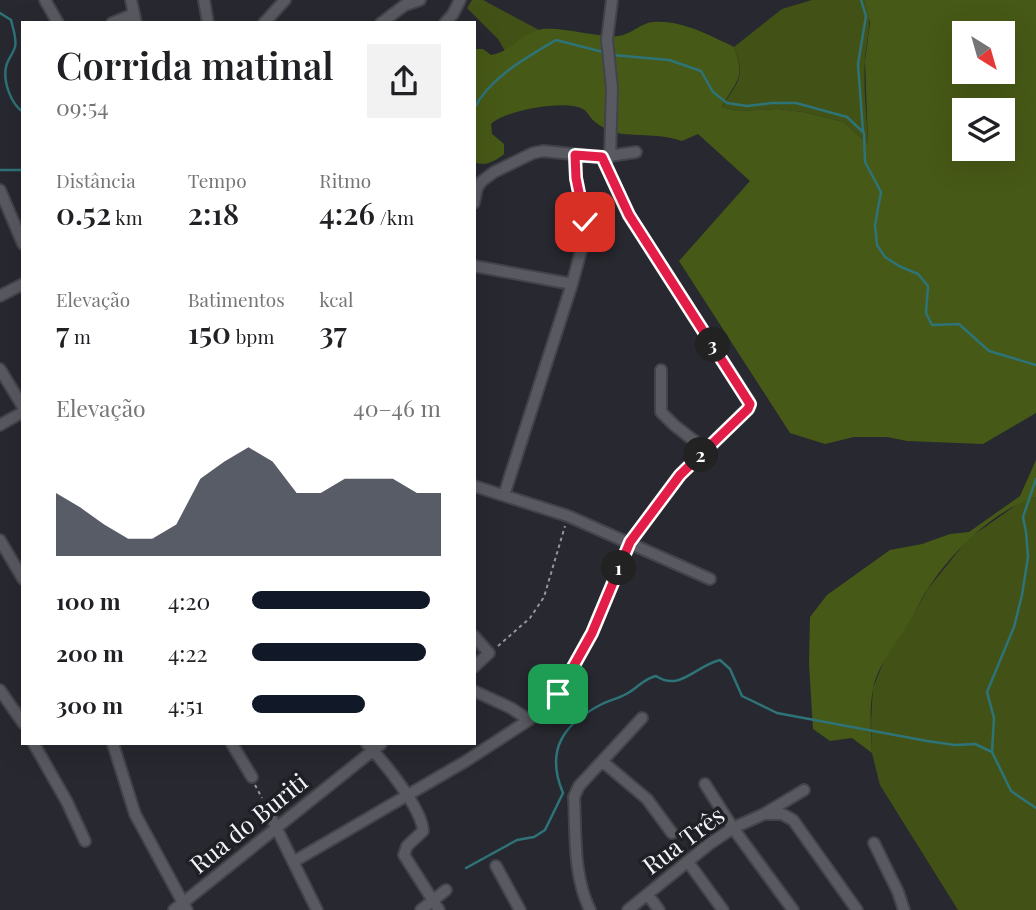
<!DOCTYPE html>
<html lang="pt">
<head>
<meta charset="utf-8">
<style>
	body { margin:0; font-family:"Playfair Display",serif; background:#f2f2f2; color:#202124; height:100vh; display:flex; flex-direction:column; font-size:26px; white-space:nowrap }
	* { box-sizing:border-box; margin:0 }
	p { font-size:23px; color:#757577 }
	.icon { flex:none; width:38px; height:38px; fill:none; stroke:currentColor; stroke-width:2; stroke-linecap:round; stroke-linejoin:round }
	.map { position:relative; flex:1; overflow:hidden }
	.details { position:absolute; left:21px; top:21px; width:455px; height:724px; display:flex; flex-direction:column; background:#fff; border-radius:0px; box-shadow:0 7px 28px #0002 }
	.details>* { flex:none }
	.needle { width:46px; rotate:143deg }
	.tools { position:absolute; left:952px; top:21px; display:grid; gap:14px }
	.tools a { display:grid; place-items:center; width:63px; height:63px; border-radius:0px; background:#fff; box-shadow:0 7px 28px #0002; font-size:35px }
	.pin { position:absolute; display:grid; place-items:center; width:60px; height:60px; color:#fff; margin:-30px; border-radius:14px; box-shadow:0 4px 10px #0006 }
	.km { position:absolute; width:35px; height:35px; margin:-18px; border-radius:50%; background:#222; color:#fff; font-size:19px; line-height:35px; text-align:center }
	.round { display:grid; place-items:center; flex:none; width:74px; height:74px; border-radius:0px; background:#f2f2f2 }
	.head { display:flex; align-items:center; justify-content:space-between; height:119px; padding:0 35px }
	h1 { font-size:38px; font-weight:600; line-height:52px }
	.metrics { display:grid; grid-template-columns:repeat(3,1fr); gap:10px; height:119px; padding:7px 35px }
	.metrics div { display:grid; align-content:center }
	.metrics b { font-size:30px; font-weight:600 }
	.metrics small { font-size:19px; font-weight:400 }
	.metrics p { font-size:19px }
	.chart { height:196px; padding:14px 35px }
	.chart p { display:flex; justify-content:space-between }
	.chart svg { width:100%; height:126px; margin-top:7px; fill:#111827; opacity:.7 }
	ul { padding:0 35px; list-style:none; font-size:23px }
	li { display:grid; grid-template-columns:112px 84px 1fr; align-items:center; height:52px }
	li i { height:18px; border-radius:9px; background:#111827 }
	.map>svg:first-child { display:block }
</style>
</head>
<body>
<div class="map">
<svg width="1036" height="910" viewBox="0 0 1036 910">
	<rect width="100%" height="100%" fill="#282830"/>
	<path fill="#425216" d="M472 0H483L539 30 505 51 498 39 467 8Z
		M812 0H865C874 20 866 40 865 60 863 88 867 117 868 144L844 122 803 112 777 109 736 111 722 107C738 81 746 78 734 47L782 9Z
		M1036 497V910H958L880 785 872 753 871 721 873 688 885 658 910 621 927 590 968 539 1022 501Z"/>
	<path fill="#475916" fill-rule="evenodd" d="M865 0H1036V413L983 444 907 441 887 437H854L825 444 790 433 679 261 750 181 698 134 682 141C662 134 644 136 623 134 615 133 600 127 594 121 590 118 588 112 583 109 566 99 505 110 491 124L492 134 504 144V154C495 161 486 167 474 162V49H483L491 55C509 53 520 35 538 30 557 25 597 38 618 36 630 35 641 23 653 22 681 20 709 35 734 47 746 80 736 80 722 107L736 111 777 109 803 112 844 122 868 144 865 61 870 23ZM964 33H1003V72H964ZM964 110H1003V149H964Z
		M1036 460V497C993 510 951 553 927 590 920 600 916 612 909 623 896 644 878 664 873 689 869 709 871 732 872 753L852 738 830 741 813 729 809 664 810 617 827 595 890 550 922 544 950 534 969 532 1020 496Z"/>
	<g fill="none" stroke-linecap="round" stroke-linejoin="round">
		<path stroke="#2d7378" stroke-width="2.5" d="M861 0 866 16 858 64 863 132
			M0 13 11 20C13 29 17 38 15 47 13 54 7 60 6 67 3 82 11 104 23 112
			M613 55 669 60 701 71 713 92 727 103 747 106 772 103H796L847 117 864 133 865 162 881 192 875 225 877 245 885 257 899 266 918 274 928 286 926 313 932 325 959 324 989 351 1036 365
			M474 109C489 78 527 57 556 40L603 52
			M0 170H23
			M1036 479 1023 517 1026 532 1028 557 1022 595 1014 627 987 692 994 718 992 752 1011 791 1036 808
			M466 868 517 840 534 837 545 830 563 793C545 750 563 724 602 704 610 700 620 698 628 693 639 687 643 679 656 676 680 692 695 666 720 660L730 669 742 696 777 713 927 741 955 745 975 744 992 752"/>
		<defs>
			<path id="minor" d="M45 0 58 23
				M131 0 136 23
				M204 0 208 23
				M112 23 134 14
				M264 23 285 0
				M381 23 405 5 420 0
				M445 23 453 14 460 0
				M610 157 612 88 607 40 612 0
				M0 190 23 244
				M474 203 477 188 482 181 494 172 533 153 543 151 602 157 636 152
				M474 266 572 284
				M0 296 23 284
				M0 369 23 407
				M661 370V412L674 425 706 450
				M0 425 23 412
				M474 486 568 516 710 579
				M504 495 572 284 584 240 585 222 576 178 575 155
				M0 540 23 579
				M474 636 489 653 474 667
				M0 690 23 723
				M474 691 511 708 529 720
				M34 744 67 802 85 841
				M113 744 135 814 187 910
				M232 744 252 777
				M367 744C383 761 422 808 423 831L407 846 404 855 439 910
				M603 762 647 799 672 833
				M705 784 733 828 793 910
				M267 809 317 910
				M766 814H782L793 820 857 910
				M874 843 898 892 904 910
				M293 862 466 761 529 720 558 694 592 633 630 542 680 475 750 406 749 401 629 216 602 157
				M688 862 723 910
				M496 866 520 910
				M648 895 659 910
				M174 910 381 744
				M421 910 446 890
				M590 910C573 875 576 835 574 797L579 786 642 718
				M628 910 708 845 733 828 764 814 804 790"/>
		</defs>
		<use href="#minor" stroke="#43434a" stroke-width="14"/>
		<path stroke="#95959c" stroke-width="2" stroke-dasharray="3.5 3.5" stroke-linecap="butt" d="M498 646 530 618 544 597 565 526
			M255 785 262 798"/>
		<use href="#minor" stroke="#595962" stroke-width="10"/>
	</g>
	<g fill="none" stroke-linecap="round" stroke-linejoin="round">
		<defs>
			<path id="route" d="M558 694 592 633 630 542 680 475 748 409 750 404 629 215 602 157 575 155 576 178 585 222"/>
		</defs>
		<use href="#route" stroke="#fff" stroke-width="14"/>
		<use href="#route" stroke="#e11d48" stroke-width="9"/>
	</g>
	<g text-anchor="middle" stroke-width="7" stroke-linejoin="round" paint-order="stroke">
		<g font-size="24" fill="#f4f4f9" stroke="#1f1f26">
			<text transform="translate(249 824) rotate(-39)" y="8">Rua do Buriti</text>
			<text transform="translate(684 841) rotate(-37)" y="8">Rua Três</text>
		</g>
	</g>
</svg>
<div class="tools">
<a><svg class="needle" viewBox="-14 -14 28 28"><path d="M0-13l5 13h-10z" fill="#e53935"/><path d="M0 13l5-13h-10z" fill="#757577"/></svg></a>
<a><svg class="icon" aria-label="layers" viewBox="0 0 24 24"><path d="M12 4l9 5-9 5-9-5zM3 14l9 5 9-5"/></svg></a>
</div>
<div class="pin" style="left:558px;top:694px;background:#1e9e55"><svg class="icon" aria-label="arrive" viewBox="0 0 24 24"><path d="M6 21V4h12l-3 4 3 4H6"/></svg></div>
<div class="pin" style="left:585px;top:222px;background:#d93025"><svg class="icon" aria-label="check" viewBox="0 0 24 24"><path d="M5 12l5 5 9-10"/></svg></div>
<b class="km" style="left:619px;top:568px">1</b>
<b class="km" style="left:701px;top:455px">2</b>
<b class="km" style="left:713px;top:345px">3</b>
<section class="details">
<div class="head"><div><h1>Corrida matinal</h1><p>09:54</p></div><a class="round"><svg class="icon" aria-label="share" viewBox="0 0 24 24"><path d="M12 15V3M7 8l5-5 5 5M5 13v7h14v-7"/></svg></a></div>
<div class="metrics">
<div><p>Distância</p><b>0.52<small> km</small></b></div>
<div><p>Tempo</p><b>2:18</b></div>
<div><p>Ritmo</p><b>4:26<small> /km</small></b></div>
</div>
<div class="metrics">
<div><p>Elevação</p><b>7<small> m</small></b></div>
<div><p>Batimentos</p><b>150<small> bpm</small></b></div>
<div><p>kcal</p><b>37</b></div>
</div>
<div class="chart"><p><span>Elevação</span>40–46 m</p>
<svg viewBox="0 0 160 44" preserveAspectRatio="none"><path d="M0 44V22L10 27L20 33L30 38L40 38L50 33L60 17L70 11L80 6L90 11L100 22L110 22L120 17L130 17L140 17L150 22L160 22V44z"/></svg>
</div>
<ul>
<li><b>100 m</b>4:20<i style="width:94%"></i></li>
<li><b>200 m</b>4:22<i style="width:92%"></i></li>
<li><b>300 m</b>4:51<i style="width:60%"></i></li>
</ul>
</section>
</div>
</body>
</html>
